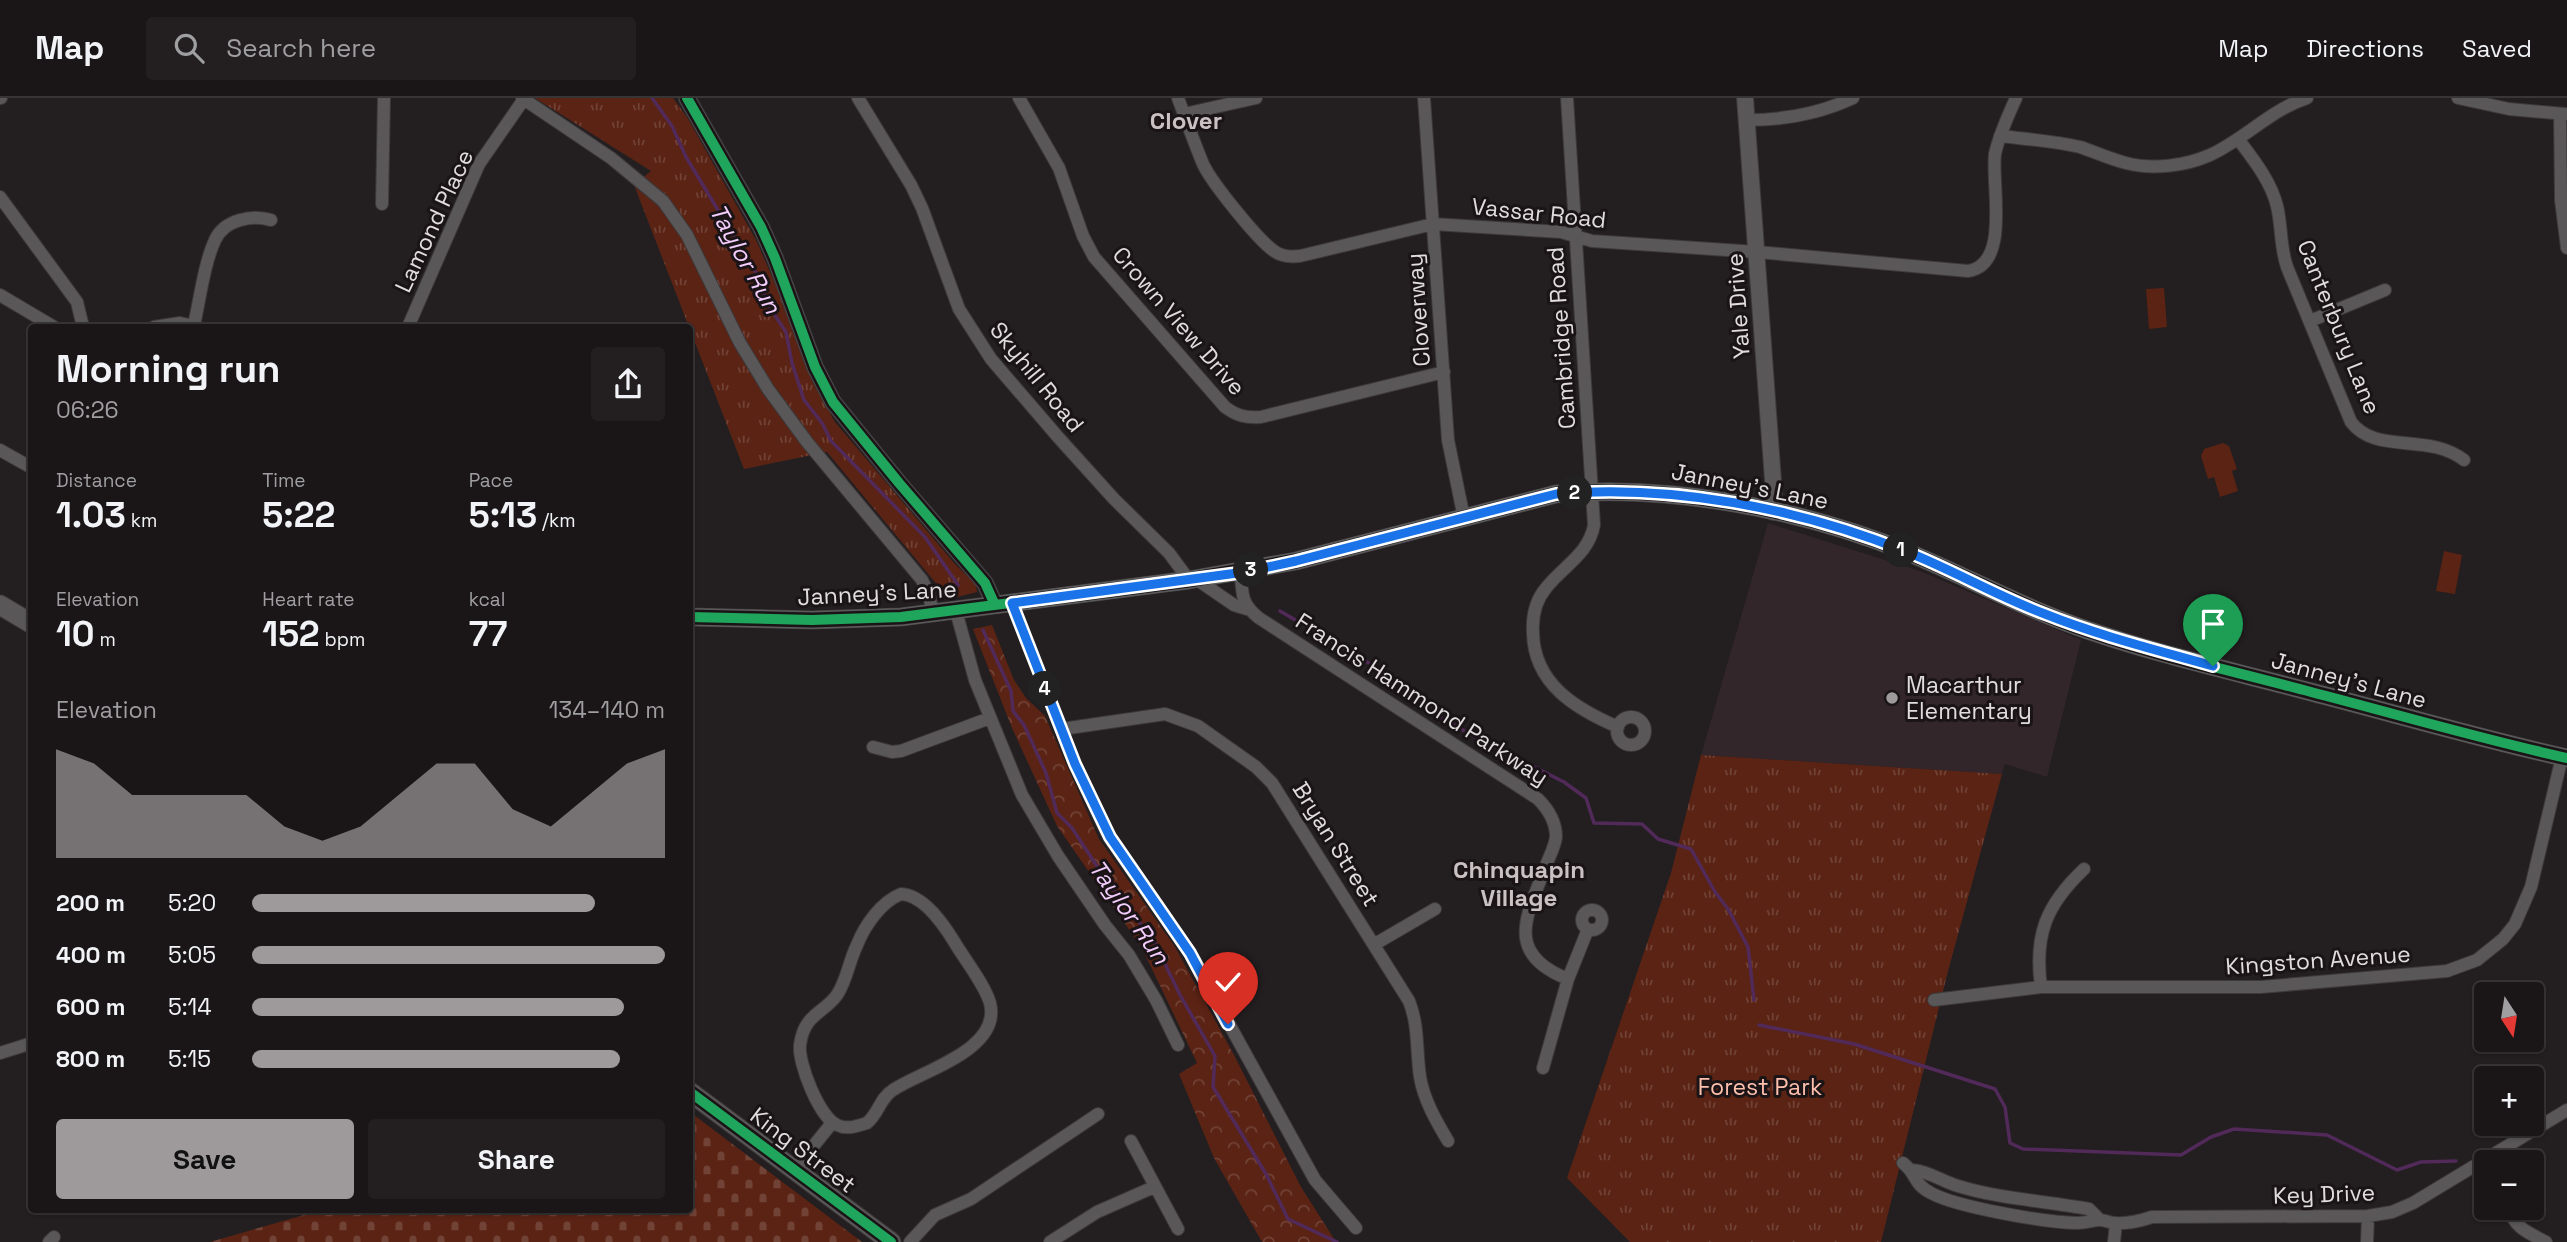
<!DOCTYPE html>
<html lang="en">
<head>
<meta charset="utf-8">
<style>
	body { margin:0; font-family:"Space Grotesk",sans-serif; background:#231f21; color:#f1f3f6; height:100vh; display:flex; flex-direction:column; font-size:26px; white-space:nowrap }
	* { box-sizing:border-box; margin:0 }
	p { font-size:23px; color:#9f9fa2 }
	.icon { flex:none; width:38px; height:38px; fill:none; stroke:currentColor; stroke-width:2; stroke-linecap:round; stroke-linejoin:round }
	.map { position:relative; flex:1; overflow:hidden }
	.drawer { position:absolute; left:28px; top:226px; width:665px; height:889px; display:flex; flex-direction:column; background:#1a1618; border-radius:7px; box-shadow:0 2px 5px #0004,0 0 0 2px #383537 }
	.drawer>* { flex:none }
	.needle { width:46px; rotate:168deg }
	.controls { position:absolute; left:2474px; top:884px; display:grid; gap:14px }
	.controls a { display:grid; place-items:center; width:70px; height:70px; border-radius:7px; background:#1a1618; box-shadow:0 2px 5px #0004,0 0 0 2px #383537; font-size:35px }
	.pin { position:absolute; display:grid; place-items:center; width:60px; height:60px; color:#fff; margin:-72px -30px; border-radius:50% 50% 50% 0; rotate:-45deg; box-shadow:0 0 7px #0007 }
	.pin .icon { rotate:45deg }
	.km { position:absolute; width:35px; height:35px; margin:-18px; border-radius:50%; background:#222; color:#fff; font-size:19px; line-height:35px; text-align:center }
	.round { display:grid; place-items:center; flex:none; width:74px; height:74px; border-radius:7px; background:#231f21 }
	.summary { display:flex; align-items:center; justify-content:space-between; height:119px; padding:0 28px }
	h1 { font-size:38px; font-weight:600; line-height:52px }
	.stats { display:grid; grid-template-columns:repeat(3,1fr); gap:10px; height:119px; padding:7px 28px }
	.stats div { display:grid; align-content:center }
	.stats b { font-size:35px; font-weight:600 }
	.stats small { font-size:19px; font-weight:400 }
	.stats p { font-size:19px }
	.chart { height:196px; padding:14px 28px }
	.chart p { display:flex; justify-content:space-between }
	.chart svg { width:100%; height:126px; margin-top:7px; fill:#9e9a9c; opacity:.7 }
	.button { display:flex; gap:14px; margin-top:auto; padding:14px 28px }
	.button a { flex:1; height:80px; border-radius:7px; background:#9e9a9c; color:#111; font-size:28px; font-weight:600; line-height:80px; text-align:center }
	.button a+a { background:#231f21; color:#f1f3f6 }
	ul { padding:0 28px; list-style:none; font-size:23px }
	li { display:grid; grid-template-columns:112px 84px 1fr; align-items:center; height:52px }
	li i { height:18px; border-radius:9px; background:#9e9a9c }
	header { display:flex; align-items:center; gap:42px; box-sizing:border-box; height:98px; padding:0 35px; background:#1a1618; border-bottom:2px solid #383537 }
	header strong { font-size:33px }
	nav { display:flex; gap:38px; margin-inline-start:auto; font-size:24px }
	.search { width:490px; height:63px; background:#231f21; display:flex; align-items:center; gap:18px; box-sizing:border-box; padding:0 24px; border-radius:7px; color:#9f9fa2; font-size:26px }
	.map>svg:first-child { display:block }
</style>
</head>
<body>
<header>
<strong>Map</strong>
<div class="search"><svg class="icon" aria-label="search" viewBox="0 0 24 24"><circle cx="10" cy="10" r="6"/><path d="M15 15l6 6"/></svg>Search here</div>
<nav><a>Map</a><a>Directions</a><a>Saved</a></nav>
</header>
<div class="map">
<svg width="2567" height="1144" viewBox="0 0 2567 1144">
	<defs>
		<pattern id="forest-crowns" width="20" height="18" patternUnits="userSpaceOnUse" patternTransform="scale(1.75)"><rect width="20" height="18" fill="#5a2314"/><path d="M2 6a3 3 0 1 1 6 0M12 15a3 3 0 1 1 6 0" fill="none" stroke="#714236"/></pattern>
		<pattern id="cemetery-stones" width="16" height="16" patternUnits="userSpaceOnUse" patternTransform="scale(1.75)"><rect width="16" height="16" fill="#5a2314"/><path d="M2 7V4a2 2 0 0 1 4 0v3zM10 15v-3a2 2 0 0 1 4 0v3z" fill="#714236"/></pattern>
		<pattern id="park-tufts" width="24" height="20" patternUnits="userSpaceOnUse" patternTransform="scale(1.75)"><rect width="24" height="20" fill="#5a2314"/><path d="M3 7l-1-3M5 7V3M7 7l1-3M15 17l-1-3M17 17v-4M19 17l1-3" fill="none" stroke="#714236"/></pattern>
	</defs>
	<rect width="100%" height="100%" fill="#231e20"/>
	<path fill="#32262a" d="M1768 425 1920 473 2081 542 2047 679 2005 666 2002 676 1701 657Z"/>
	<path fill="#5a2314" d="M2164 190 2167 229 2149 231 2146 191Z
		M2223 345 2229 348 2237 371 2232 373 2238 393 2220 399 2214 379 2208 381 2201 358 2204 351Z
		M2444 453 2462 457 2455 496 2436 493Z"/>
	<path fill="url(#forest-crowns)" d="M992 527 1014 582 1026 600 1045 618 1099 741 1175 849 1234 957 1301 1089 1336 1144H1262L1214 1060 1179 976 1197 965 1142 850 1057 728 1012 630 973 531Z"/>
	<path fill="url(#cemetery-stones)" d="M690 1014 862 1144H210L325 1111H690Z"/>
	<path fill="url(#park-tufts)" d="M535 0H673L687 19 756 142 781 199 811 281 835 324 955 466 976 487 977 494 949 501 827 354 744 371 634 87 651 73Z
		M1701 657 2002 676 1948 873 1881 1144H1630L1567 1080 1671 775Z"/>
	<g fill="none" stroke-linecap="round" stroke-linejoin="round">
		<path stroke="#512a5a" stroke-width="3.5" d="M652 0 672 28 686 59 759 180 768 207 786 234 792 265 804 302 822 325 831 343 925 439 958 487
			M1280 513 1372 567 1407 600 1475 639 1564 684 1586 700 1594 725 1642 726 1658 741 1691 751 1715 794 1728 811 1748 849 1754 902
			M983 532 1011 593 1013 613 1024 627 1046 675 1057 715 1072 730 1106 782 1154 843 1180 897 1215 958 1213 989 1266 1076 1288 1121 1337 1144
			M1759 927 1854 946 1995 991 2005 1009 2010 1045 2023 1051 2181 1057 2211 1039 2234 1031 2327 1037 2397 1072 2421 1064 2456 1063"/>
		<defs>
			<path id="minor" d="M0 0H1
				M522 0 611 60 663 103 687 137 740 245 768 291 807 344 922 482 929 497 933 515
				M858 0 911 87 922 110 959 211 991 261 1058 339 1114 401 1169 455 1189 482
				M1019 0 1059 70 1083 138 1094 159 1225 309C1237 318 1246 320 1261 319L1444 274
				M1178 0C1186 22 1194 44 1203 66 1212 85 1257 141 1274 153 1282 159 1291 159 1300 158L1433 126 1561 134 1592 143 1757 154 1968 173C2011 167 1991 86 1995 56 1999 37 2008 18 2016 0
				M1424 0 1448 342 1464 420
				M1567 0 1594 427C1589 456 1563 468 1546 490 1535 503 1532 518 1533 535 1534 586 1576 611 1618 629
				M2458 0 2509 11 2565 16
				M1184 16 1256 0
				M2560 16 2561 102 2567 150
				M1747 22C1784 22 1819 16 1853 0
				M2000 38C2026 41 2054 43 2080 49 2095 54 2110 61 2126 65 2152 72 2185 68 2210 57 2245 41 2270 12 2307 0
				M2238 41C2253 61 2271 83 2277 108 2282 129 2280 149 2287 169L2351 324C2376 357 2427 334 2464 362
				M0 99 77 204 83 229
				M382 106 384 0
				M0 197 54 229
				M2310 223 2385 192
				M194 227C200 201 204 166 215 142 224 122 252 116 271 122
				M154 229 180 225 198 229
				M408 229 479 66 524 1
				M0 352 32 370
				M1241 474C1242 496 1241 506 1259 520L1538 701C1548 711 1556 724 1556 739 1555 748 1550 757 1547 765 1528 816 1502 855 1568 881
				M1196 481 1234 507 1247 511
				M1012 505 1075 666 1109 739 1190 855 1315 1082 1356 1130
				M956 513 975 582 1022 697 1058 758 1105 827 1129 857 1156 902 1178 947
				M1617 633a14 14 0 1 1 28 0a14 14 0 1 1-28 0Z
				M1062 631 1165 616 1198 628 1256 669 1272 685 1409 903C1419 928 1416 952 1420 979 1424 1002 1436 1023 1448 1043
				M873 649 892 654 901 653 990 620
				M901 796C924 797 944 827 955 845 965 862 985 887 990 905 1002 952 921 973 893 992 880 1000 879 1015 867 1025 857 1028 847 1032 837 1027 819 1019 798 965 800 947 804 916 823 916 837 897 847 882 849 863 857 847 865 827 881 804 901 796Z
				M1582 822a10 10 0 1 1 20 0a10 10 0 1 1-20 0Z
				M1375 846 1435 811
				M2041 889C2034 837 2046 807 2084 771
				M1934 902 2041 889H2261L2447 873 2477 862 2503 841 2515 826 2531 789 2562 659
				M0 955 32 945
				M1543 970 1568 881 1588 831
				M1131 1043 1178 1131
				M2508 1064V1050
				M1903 1065C1918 1077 1912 1085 1931 1095 1956 1109 2048 1125 2078 1125 2086 1125 2093 1122 2100 1122 2105 1122 2110 1125 2115 1125 2129 1126 2140 1123 2152 1119L2368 1118 2392 1114 2413 1105 2567 1012
				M794 1072 832 1025
				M1912 1072C1929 1073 1941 1083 1958 1088 2000 1101 2046 1103 2089 1111L2100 1122
				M2509 1110C2514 1130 2529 1135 2546 1144
				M49 1144 54 1139
				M910 1144 935 1117 971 1101 1098 1016
				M1050 1144 1097 1114 1154 1089
				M2114 1144 2116 1125
				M2367 1144 2368 1118"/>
			<path id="tertiary" d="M687 0 761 129 775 160 815 269 833 304 899 385 985 485 995 507
				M1745 0 1774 396 1773 414"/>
			<path id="secondary" d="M690 519 812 522 901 519 1189 482 1296 463 1556 396C1670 386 1801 411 1907 454 1968 479 2025 511 2087 532 2160 557 2236 574 2311 594 2396 616 2481 641 2567 660"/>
			<path id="primary" d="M0 507 32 526
				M690 994 891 1144"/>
		</defs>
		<use href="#minor" stroke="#3d393b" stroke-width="14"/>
		<use href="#tertiary" stroke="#3d393b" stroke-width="18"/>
		<use href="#secondary" stroke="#3d393b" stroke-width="19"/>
		<use href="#primary" stroke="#3d393b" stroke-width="21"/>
		<use href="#minor" stroke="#595758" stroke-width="12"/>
		<use href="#tertiary" stroke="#595758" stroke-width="16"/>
		<use href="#secondary" stroke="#5b5a5b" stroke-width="18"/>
		<use href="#primary" stroke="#5a5758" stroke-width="19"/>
		<defs>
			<path id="cycleway" d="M687 0 761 129 775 160 815 269 833 304 899 385 985 485 995 507
				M690 519 812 522 901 519 1189 482 1296 463 1556 396C1670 386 1801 411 1907 454 1968 479 2025 511 2087 532 2160 557 2236 574 2311 594 2396 616 2481 641 2567 660
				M690 994 891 1144"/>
		</defs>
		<use href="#cycleway" stroke="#1a1416" stroke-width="15"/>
		<use href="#cycleway" stroke="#20a55d" stroke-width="10"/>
	</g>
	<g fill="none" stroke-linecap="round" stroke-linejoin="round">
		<defs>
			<path id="route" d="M1228 926 1190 855 1110 739 1075 666 1012 505 1245 474 1296 463 1556 396C1672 386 1797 410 1905 453 1953 472 1997 498 2045 516 2100 538 2157 552 2213 568"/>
		</defs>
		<use href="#route" stroke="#fff" stroke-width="14"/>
		<use href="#route" stroke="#1a73e8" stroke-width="9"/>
	</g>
	<circle fill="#9e9a9c" stroke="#1a1416" stroke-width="2.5" cx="1892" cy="600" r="7"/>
	<g text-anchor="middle" stroke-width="6" stroke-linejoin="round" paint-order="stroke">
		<g font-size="23" fill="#e1dcde" stroke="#1a1416">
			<text transform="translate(1539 115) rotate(6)" y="8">Vassar Road</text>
			<text transform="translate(434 123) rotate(-65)" y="8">Lamond Place</text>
			<text transform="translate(1738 208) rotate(-94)" y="8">Yale Drive</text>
			<text transform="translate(1418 212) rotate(-94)" y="8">Cloverway</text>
			<text transform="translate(1179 223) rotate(49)" y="8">Crown View Drive</text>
			<text transform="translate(2339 229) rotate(68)" y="8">Canterbury Lane</text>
			<text transform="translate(1561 240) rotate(-94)" y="8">Cambridge Road</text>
			<text transform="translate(1037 279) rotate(51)" y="8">Skyhill Road</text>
			<text transform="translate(1750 388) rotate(11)" y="8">Janney's Lane</text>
			<text transform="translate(877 495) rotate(-3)" y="8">Janney's Lane</text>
			<text transform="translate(2349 582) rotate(15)" y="8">Janney's Lane</text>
			<text transform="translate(1422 601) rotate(33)" y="8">Francis Hammond Parkway</text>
			<text transform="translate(1336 746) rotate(58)" y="8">Bryan Street</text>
			<text transform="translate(2318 862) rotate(-4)" y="8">Kingston Avenue</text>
			<text transform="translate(803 1052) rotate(37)" y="8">King Street</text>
			<text transform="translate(2324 1096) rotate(-2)" y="8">Key Drive</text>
		</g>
		<g font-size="23" fill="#e1dcde" stroke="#1a1416" text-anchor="start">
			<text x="1906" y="595">Macarthur<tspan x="1906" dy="26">Elementary</tspan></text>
		</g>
		<g font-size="23" fill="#febfad" stroke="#1a1416">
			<text x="1760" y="997">Forest Park</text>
		</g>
		<g font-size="24" font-weight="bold" fill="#cac1c3" stroke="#1a1416">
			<text x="1186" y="31">Clover</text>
			<text x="1519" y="780">Chinquapin<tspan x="1519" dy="28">Village</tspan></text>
		</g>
		<g font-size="24" font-style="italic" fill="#f4cdfd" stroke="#1a1416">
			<text transform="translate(745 161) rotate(61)" y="8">Taylor Run</text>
			<text transform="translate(1129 814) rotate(55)" y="8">Taylor Run</text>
		</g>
	</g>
</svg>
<div class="controls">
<a><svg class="needle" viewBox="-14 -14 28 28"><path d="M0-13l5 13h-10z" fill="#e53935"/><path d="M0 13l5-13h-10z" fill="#9f9fa2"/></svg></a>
<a>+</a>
<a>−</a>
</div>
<div class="pin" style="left:2213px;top:568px;background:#1e9e55"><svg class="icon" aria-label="arrive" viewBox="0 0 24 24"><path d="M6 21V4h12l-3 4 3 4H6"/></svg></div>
<div class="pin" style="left:1228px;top:926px;background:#d93025"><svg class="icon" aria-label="check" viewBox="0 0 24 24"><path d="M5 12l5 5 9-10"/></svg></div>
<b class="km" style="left:1901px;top:452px">1</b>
<b class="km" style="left:1575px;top:395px">2</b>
<b class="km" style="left:1251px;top:472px">3</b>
<b class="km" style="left:1045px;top:591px">4</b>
<section class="drawer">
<div class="summary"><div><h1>Morning run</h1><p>06:26</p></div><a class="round"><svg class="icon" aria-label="share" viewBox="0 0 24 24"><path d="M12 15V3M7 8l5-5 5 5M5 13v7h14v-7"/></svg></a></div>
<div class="stats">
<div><p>Distance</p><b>1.03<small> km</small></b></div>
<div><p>Time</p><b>5:22</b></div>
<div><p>Pace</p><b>5:13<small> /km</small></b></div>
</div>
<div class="stats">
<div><p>Elevation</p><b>10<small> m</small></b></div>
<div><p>Heart rate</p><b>152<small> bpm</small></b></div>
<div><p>kcal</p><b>77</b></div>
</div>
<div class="chart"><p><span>Elevation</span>134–140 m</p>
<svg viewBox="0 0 160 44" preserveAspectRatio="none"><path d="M0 44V6L10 11L20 22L30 22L40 22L50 22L60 33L70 38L80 33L90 22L100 11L110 11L120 27L130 33L140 22L150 11L160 6V44z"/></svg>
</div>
<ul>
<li><b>200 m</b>5:20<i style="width:83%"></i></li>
<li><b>400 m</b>5:05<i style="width:100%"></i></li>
<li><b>600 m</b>5:14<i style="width:90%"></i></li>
<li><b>800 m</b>5:15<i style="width:89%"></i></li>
</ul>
<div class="button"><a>Save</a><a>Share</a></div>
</section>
</div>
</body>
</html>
